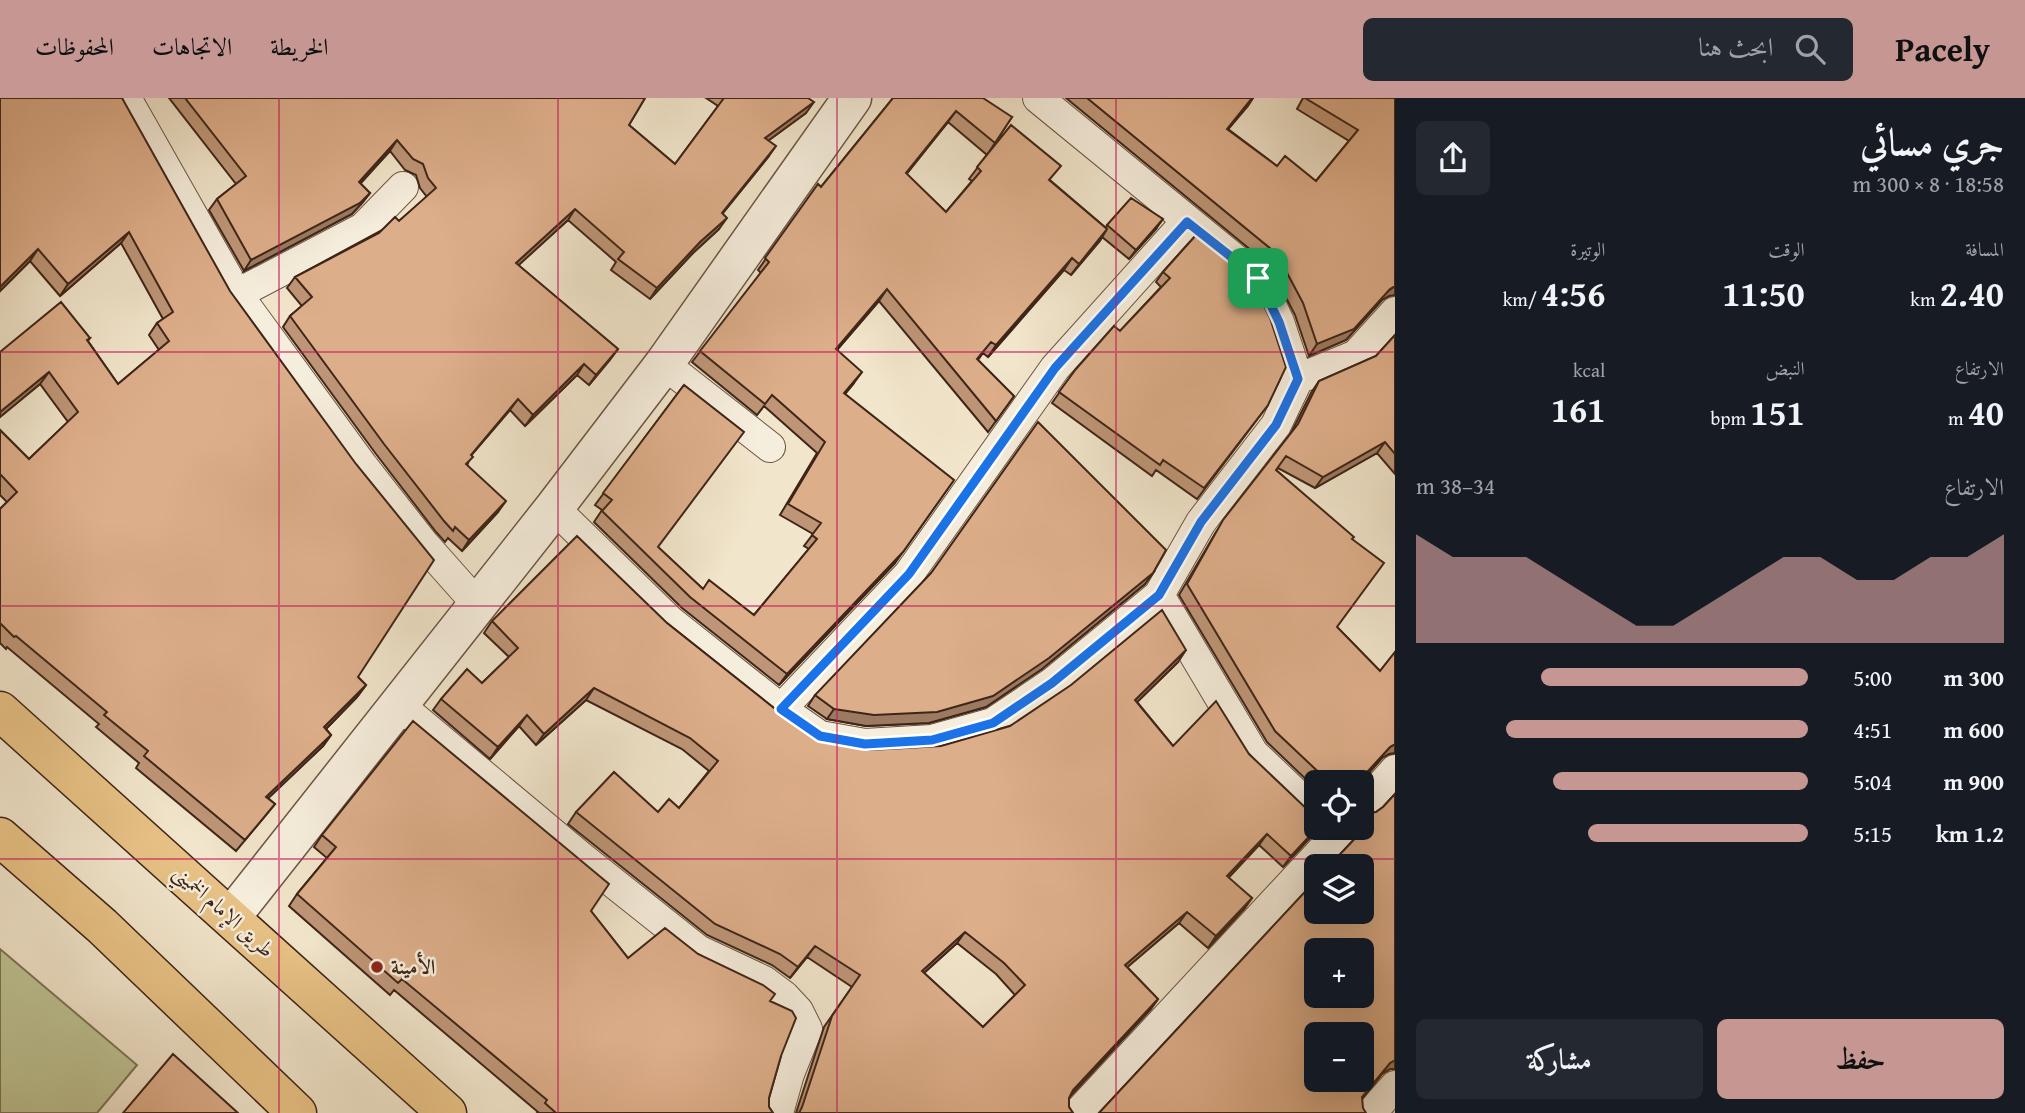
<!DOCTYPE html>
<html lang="ar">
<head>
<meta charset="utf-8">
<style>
	body { margin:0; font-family:"Gentium Book Plus",Amiri,serif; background:#242831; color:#f1f3f6; direction:rtl; height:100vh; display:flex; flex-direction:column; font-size:26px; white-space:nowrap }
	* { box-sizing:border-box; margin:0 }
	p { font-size:23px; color:#9ea1a6 }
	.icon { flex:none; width:38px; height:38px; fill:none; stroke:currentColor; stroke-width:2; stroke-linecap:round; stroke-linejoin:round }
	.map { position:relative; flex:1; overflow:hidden; direction:ltr }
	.sheet { display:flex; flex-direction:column; background:#171b24; width:630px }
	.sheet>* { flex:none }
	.controls { position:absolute; left:1304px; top:672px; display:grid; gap:14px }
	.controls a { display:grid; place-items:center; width:70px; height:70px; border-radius:10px; background:#171b24; box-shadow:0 7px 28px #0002; font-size:35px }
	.pin { position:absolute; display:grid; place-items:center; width:60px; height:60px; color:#fff; margin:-30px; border-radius:14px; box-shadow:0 4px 10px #0006 }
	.round { display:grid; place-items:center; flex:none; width:74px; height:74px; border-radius:10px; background:#242831 }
	.summary { display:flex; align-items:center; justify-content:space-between; height:119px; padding:0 21px }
	h1 { font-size:38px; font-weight:700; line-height:52px }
	.metrics { display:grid; grid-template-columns:repeat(3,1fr); gap:10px; height:119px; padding:7px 21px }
	.metrics div { display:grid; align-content:center }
	.metrics b { font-size:35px; font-weight:700 }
	.metrics small { font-size:19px; font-weight:400 }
	.metrics p { font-size:19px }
	.chart { height:196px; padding:14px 21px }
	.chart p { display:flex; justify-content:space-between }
	.chart svg { width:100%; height:126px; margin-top:7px; fill:#c59692; opacity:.7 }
	.action { display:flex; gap:14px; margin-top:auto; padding:14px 21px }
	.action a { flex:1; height:80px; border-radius:10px; background:#c59692; color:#111; font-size:28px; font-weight:700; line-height:80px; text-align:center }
	.action a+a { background:#242831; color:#f1f3f6 }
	ul { padding:0 21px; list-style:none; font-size:23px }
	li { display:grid; grid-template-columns:112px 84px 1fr; align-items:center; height:52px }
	li i { height:18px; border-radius:9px; background:#c59692 }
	header { display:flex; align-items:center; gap:42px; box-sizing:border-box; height:98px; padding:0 35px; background:#c59692; color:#111 }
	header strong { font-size:33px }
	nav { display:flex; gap:38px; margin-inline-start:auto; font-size:24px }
	.search { width:490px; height:63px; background:#242831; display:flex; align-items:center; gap:18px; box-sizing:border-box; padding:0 24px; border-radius:10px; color:#9ea1a6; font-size:26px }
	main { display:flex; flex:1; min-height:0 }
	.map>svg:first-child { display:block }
</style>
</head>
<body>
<header>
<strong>Pacely</strong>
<div class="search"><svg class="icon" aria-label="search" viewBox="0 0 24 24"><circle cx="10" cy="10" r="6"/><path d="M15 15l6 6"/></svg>ابحث هنا</div>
<nav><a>الخريطة</a><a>الاتجاهات</a><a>المحفوظات</a></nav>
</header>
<main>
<section class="sheet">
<div class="summary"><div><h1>جري مسائي</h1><p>18:58 · 8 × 300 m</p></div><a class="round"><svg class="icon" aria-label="share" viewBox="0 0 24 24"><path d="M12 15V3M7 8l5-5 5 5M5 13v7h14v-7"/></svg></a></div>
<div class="metrics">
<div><p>المسافة</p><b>2.40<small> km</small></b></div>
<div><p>الوقت</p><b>11:50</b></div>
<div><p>الوتيرة</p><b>4:56<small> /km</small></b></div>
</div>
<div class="metrics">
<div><p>الارتفاع</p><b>40<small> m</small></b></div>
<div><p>النبض</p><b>151<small> bpm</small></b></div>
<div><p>kcal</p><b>161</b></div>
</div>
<div class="chart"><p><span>الارتفاع</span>34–38 m</p>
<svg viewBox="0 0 160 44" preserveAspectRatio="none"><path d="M0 44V6L10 14L20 14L30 14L40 22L50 30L60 38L70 38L80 30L90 22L100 14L110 14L120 22L130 22L140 14L150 14L160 6V44z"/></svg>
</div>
<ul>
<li><b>300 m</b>5:00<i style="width:68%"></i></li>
<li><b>600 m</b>4:51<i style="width:77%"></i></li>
<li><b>900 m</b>5:04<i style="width:65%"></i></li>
<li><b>1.2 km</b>5:15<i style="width:56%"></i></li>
</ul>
<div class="action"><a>حفظ</a><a>مشاركة</a></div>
</section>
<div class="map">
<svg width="1395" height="1015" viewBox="0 0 1395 1015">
	<rect width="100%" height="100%" fill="#f1e5cb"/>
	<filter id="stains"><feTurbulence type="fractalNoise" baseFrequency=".00286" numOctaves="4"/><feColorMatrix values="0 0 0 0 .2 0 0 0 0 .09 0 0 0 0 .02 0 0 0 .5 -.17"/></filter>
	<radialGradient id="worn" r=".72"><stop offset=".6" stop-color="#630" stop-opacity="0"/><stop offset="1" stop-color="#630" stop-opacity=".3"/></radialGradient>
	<path fill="#bec394" stroke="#7e7456" stroke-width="2" d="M0 851 137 967 97 1015H0Z"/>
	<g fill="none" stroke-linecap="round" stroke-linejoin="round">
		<defs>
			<path id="minor" d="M126 0 237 196 362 367 423 445 478 507
				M237 196 363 130 403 89
				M664 266 770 349
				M1298 281 1356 257 1395 214
				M554 410 670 523 781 611 820 638 865 646 932 642 993 625 1052 585 1159 497 1201 424 1276 327 1298 281 1279 224 1258 180 1038 0
				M1159 497 1253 655 1316 715
				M398 606 581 759 698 852 764 883 784 898 798 913 807 931 789 976 778 1015
				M781 611 909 476 1055 270 1187 123
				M1362 709 1395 672
				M1078 1015 1343 730
				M1371 1015 1395 988"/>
			<path id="tertiary" d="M231 819 554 410 664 266 852 0"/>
			<path id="trunk" d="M0 613 447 1015
				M0 739 102 828 297 1015"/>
		</defs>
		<use href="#minor" stroke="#6c5545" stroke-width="32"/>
		<use href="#tertiary" stroke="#6c5545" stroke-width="41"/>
		<use href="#trunk" stroke="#3f2518" stroke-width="41"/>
		<use href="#minor" stroke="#f6eedd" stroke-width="30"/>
		<use href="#tertiary" stroke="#f6eedd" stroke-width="38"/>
		<use href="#trunk" stroke="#e8c286" stroke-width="38"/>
	</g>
	<path fill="#be9677" stroke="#3f2518" stroke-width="2" fill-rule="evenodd" d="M0 0H122L358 579 366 587 357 599 326 631 331 637 323 648 268 700 275 706 266 717 236 753 136 670 139 665 96 629 99 626 7 549 6 551 0 545V411L7 404 0 397V332L29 361 68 324 40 286 0 319V254L90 240 88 243 118 286 159 252 149 237 157 225 163 221 121 145 60 198 30 163 0 193Z
		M169 0H645L629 27 675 66 718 8 706 0H808L806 15 769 42V58L722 116 719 131 693 155 650 201 611 172 616 164 568 122 518 167 618 251 589 287 577 277 525 328 510 312 471 357 467 368 498 414 462 453 448 440 445 444 436 434 376 356 283 229 290 218 302 208 287 190 295 179 399 123 427 99 420 90 416 77 405 72 390 53 360 85 370 95 362 105 352 116 244 173 209 112 217 101 236 86Z
		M893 0 1012 19 987 57 1050 82 1106 130 1107 127 1156 131 1129 161 1102 139 1071 177 1064 172 988 259 983 255 978 262 1014 298 988 334 879 203 837 252 854 285 845 296 895 465 779 587 682 510 594 424 602 412 595 407 684 287 658 449 703 491 754 517 809 451 804 448 813 436 780 417 817 355 764 308 757 317 692 264 761 175 758 172 818 86 821 89ZM948 24 987 57 969 81 972 83 946 114 906 76Z
		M1066 0H1253L1228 31 1277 68 1316 83 1349 43 1297 11 1303 0H1395L1389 198 1382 202 1346 242 1309 258 1295 217 1269 167Z
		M1197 136 1268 307 1197 401 1156 372 1152 378 1052 305 1076 271 1120 233 1161 189 1156 184 1163 174Z
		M1395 237V376L1377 355 1315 390 1278 370 1276 372 1352 441 1337 529 1380 573 1395 554V655L1389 656 1382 660 1361 684H1316V691L1267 644 1179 497 1216 434 1291 335 1311 295 1319 283 1376 258Z
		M1153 475 1145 486 1042 571 986 609 929 625 866 628 827 621 808 608 815 597Z
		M492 523 667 525 779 614 818 641 870 652 941 648 1010 628 1178 564 1137 604 1173 648 1249 656 1316 730H1319L1283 769 1259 747 1228 780 1252 800 1244 811 1208 850 1179 825 1127 869 1158 901 1150 912 1070 998 1069 1000V1009L1073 1015H796L824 929 852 889 807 859 790 880 772 867 707 837 568 726 576 714H658L679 710 709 673 682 651 586 602 536 647 519 628 490 661 433 612 441 601 482 585 509 559 484 535ZM957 845 996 876 1015 897 983 929 924 875Z
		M1395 696V971H1390L1382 976 1362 1001 1099 1015 1360 735V730H1362V724L1368 715 1376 714 1383 709Z
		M322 737 591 813 628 860 698 856 770 903 781 958 769 1000V1009L773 1015H537L538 1014 394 892 390 897 289 808 297 796 327 760 314 749Z"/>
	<path fill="#9b7a61" stroke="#3f2518" stroke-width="2" d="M1253 0 1248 8 1219 42 1227 31Z
		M814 4 806 15 757 51 765 40Z
		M956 13 948 24 898 87 906 75Z
		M397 42 390 53 352 95 359 84Z
		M776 48 769 58 714 126 722 115Z
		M370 95 362 105 352 116 244 173 251 162Z
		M575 111 568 122 509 176 516 165Z
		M727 120 719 131 693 155 650 201 657 190 700 144Z
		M1163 121 1156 131 1129 161 1136 152Z
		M1107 131 1100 143 1071 177 1079 166Z
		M129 134 121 145 60 198 68 186Z
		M38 151 30 163 0 193V189Z
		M1072 160 1064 172 988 259 996 247Z
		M1395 188V197L1389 198 1382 202 1346 242 1309 258 1317 246Z
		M887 191 879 203 828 262 836 251Z
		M618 251 610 262 589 287 596 277Z
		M584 266 577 277 525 328 533 317Z
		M49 274 40 286 0 319V314Z
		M862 274 854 285 836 306 844 295Z
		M518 301 510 312 463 367 471 357Z
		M1385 344 1377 355 1315 390 1323 379Z
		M954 382 895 465 779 587 787 576Z
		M506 403 498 414 462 453 469 442Z
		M1153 475 1145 486 1042 571 986 609 929 625 866 628 827 621 834 611Z
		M1186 552 1178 564 1128 613 1135 602Z
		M366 587 357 599 316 641 324 629Z
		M594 590 586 602 536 647 544 636Z
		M527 617 519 628 490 661 498 649Z
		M331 637 323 648 258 710 266 699Z
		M1395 646V655L1389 656 1382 660 1361 684H1358L1390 649Z
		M1317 730H1319L1283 769 1291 758Z
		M1267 736 1259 747 1219 790 1227 778Z
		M1252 800 1244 811 1208 850 1216 838Z
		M1187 814 1179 825 1117 878 1125 867Z
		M965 834 957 845 914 884 922 873Z
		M815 848 807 859 790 880 798 869Z
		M1158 901 1150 912 1065 1004 1073 992Z
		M1395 962V971H1390L1382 976 1354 1011 1390 965Z"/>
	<path fill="#ddae8a" stroke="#3f2518" stroke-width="2" fill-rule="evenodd" d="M0 0H122L230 193 356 366 434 462 358 579 366 587 324 629 331 637 266 699 275 706 245 742 144 658 148 653 104 617 107 614 16 538 14 539 0 525V411L17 394 0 376V332L29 361 78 314 49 274 0 314V254L61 204 90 240 87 242 118 286 169 243 157 225 173 214 129 134 68 186 38 151 0 189Z
		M185 0H645L629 27 675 66 724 0H808L814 4 765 40 776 48 722 115 727 120 700 144 657 190 618 161 624 154 575 111 516 165 618 251 596 277 584 266 533 317 518 301 471 357 473 359 466 366 506 403 469 442 455 429 453 433 444 423 384 346 290 218 312 199 295 179 379 135 395 119 399 123 436 90 428 80 423 66 413 61 397 42 359 84 370 95 360 105 251 162 217 101 246 78Z
		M893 0H983L1012 19 995 45 956 13 906 75 946 114 981 73 977 69 1011 27 1061 68 1049 82 1107 131 1079 166 1072 160 996 247 991 244 977 261 1014 298 996 323 887 191 836 251 862 274 844 295 954 382 903 454 787 576 690 499 602 413 612 402 603 395 684 287 744 334 658 449 703 491 709 482 754 517 817 441 812 437 821 425 788 406 825 344 772 297 765 306 700 253 769 164 765 160 818 86 821 89Z
		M1087 0H1252L1227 31 1277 68 1285 58 1316 83 1358 32 1305 0H1395V188L1390 191 1354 231 1317 246 1303 205 1277 156Z
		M1131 100 1163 121 1136 152 1107 127Z
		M1197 136 1251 181 1270 220 1286 269 1268 307 1204 390 1163 362 1160 367 1059 294 1076 271 1114 228 1120 233 1170 180 1163 174Z
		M1395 237V356L1385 344 1323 379 1286 358 1276 372 1354 439 1352 441 1384 465 1337 529 1380 573 1395 554V646L1390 649 1358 684H1329L1275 633 1187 486 1223 422 1298 326 1319 283 1376 258Z
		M1038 324 1166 452 1153 475 1049 560 993 598 937 614 874 617 834 611 815 597 931 475Z
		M577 438 667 525 779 614 818 641 870 652 941 648 1010 628 1071 587 1162 512 1186 552 1135 602 1173 648 1216 603 1249 656 1312 716 1316 718 1317 730 1291 758 1267 736 1227 778 1252 800 1216 838 1187 814 1125 867 1158 901 1073 992 1069 1000V1009L1073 1015H799L802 1009 832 918 860 877 815 848 798 869 780 856 715 826 576 714 614 674 658 714 669 701 679 710 718 663 690 640 594 590 544 636 527 617 498 649 441 601 467 571 482 585 518 550 492 523ZM965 834 1004 865 1025 887 983 929 922 873Z
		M413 623 609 786 591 813 628 860 665 830 698 856 763 887 775 896 770 903 792 913 796 920 781 958 769 1000V1009L773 1015H556L545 1005 547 1002 402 881 398 885 297 796 336 749 322 737Z
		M1395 696V962L1390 965 1362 999 1363 1010 1366 1015H1099L1316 782V814H1362V768H1329L1364 731 1368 723V715L1376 714 1383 709ZM1316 852H1362V898H1316ZM1316 936H1362V982H1316Z
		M173 956 238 1015H123Z"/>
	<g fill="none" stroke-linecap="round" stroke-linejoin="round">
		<defs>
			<path id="route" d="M1187 124 1258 180 1279 224 1298 281 1276 327 1201 424 1159 497 1052 585 993 625 932 642 865 646 820 638 781 611 909 476 1055 270Z"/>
		</defs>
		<use href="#route" stroke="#fff" stroke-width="14"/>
		<use href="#route" stroke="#1a73e8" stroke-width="9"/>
	</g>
	<path fill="none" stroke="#c2185b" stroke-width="2" stroke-opacity="0.55" d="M279 0V1015M558 0V1015M837 0V1015M1116 0V1015M0 254H1395M0 508H1395M0 761H1395"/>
	<circle fill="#8f2418" stroke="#f6eedd" stroke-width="2.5" cx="377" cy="869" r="7"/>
	<g text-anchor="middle" stroke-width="5" stroke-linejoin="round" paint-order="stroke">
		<g font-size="21" fill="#3f2518" stroke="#f6eedd">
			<text transform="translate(224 813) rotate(42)" y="7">طريق الإمام الخميني</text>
		</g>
		<g font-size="21" font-weight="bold" fill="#3f2518" stroke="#f6eedd" text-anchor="start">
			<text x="391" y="876">الأمينة</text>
		</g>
	</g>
	<rect width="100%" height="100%" filter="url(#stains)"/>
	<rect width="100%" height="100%" fill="url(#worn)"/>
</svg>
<div class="controls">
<a><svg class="icon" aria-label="locate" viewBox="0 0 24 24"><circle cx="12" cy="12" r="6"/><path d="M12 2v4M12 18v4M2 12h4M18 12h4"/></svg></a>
<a><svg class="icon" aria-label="layers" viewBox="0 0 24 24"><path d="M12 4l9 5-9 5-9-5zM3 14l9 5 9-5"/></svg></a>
<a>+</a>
<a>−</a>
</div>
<div class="pin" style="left:1258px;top:180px;background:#1e9e55"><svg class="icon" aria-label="arrive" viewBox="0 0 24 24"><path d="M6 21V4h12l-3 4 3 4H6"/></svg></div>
</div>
</main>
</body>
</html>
